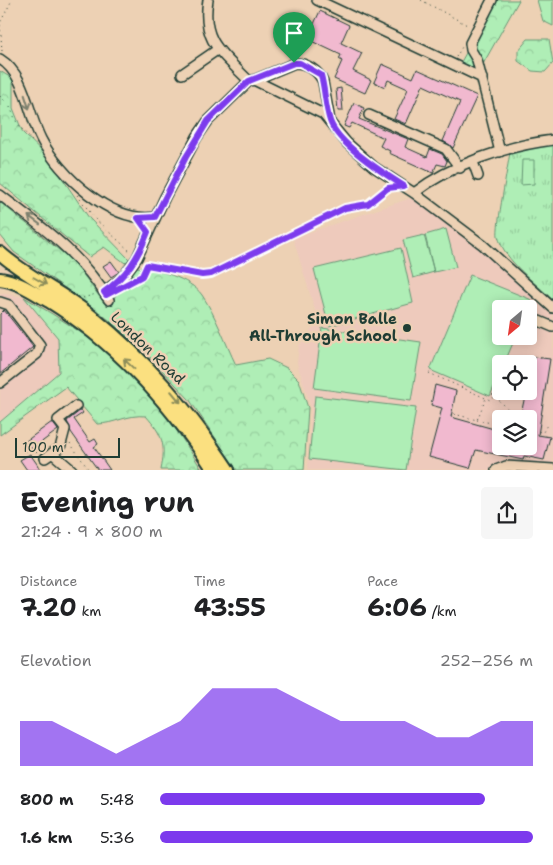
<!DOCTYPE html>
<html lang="en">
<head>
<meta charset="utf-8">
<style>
	body { margin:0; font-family:"Shantell Sans",sans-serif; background:#f6f6f6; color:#202124; height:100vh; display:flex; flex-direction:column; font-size:19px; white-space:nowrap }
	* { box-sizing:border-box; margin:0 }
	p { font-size:16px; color:#757577 }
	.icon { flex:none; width:28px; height:28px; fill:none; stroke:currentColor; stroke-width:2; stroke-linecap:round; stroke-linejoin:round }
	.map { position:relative; height:470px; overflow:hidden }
	.side { display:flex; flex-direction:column; background:#fff; flex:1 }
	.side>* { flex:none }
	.needle { width:32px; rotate:209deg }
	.buttons { position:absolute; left:492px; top:300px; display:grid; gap:10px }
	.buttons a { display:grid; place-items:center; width:45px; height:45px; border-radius:5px; background:#fff; box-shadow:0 2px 12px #0003; font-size:25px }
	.scale { position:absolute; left:15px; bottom:12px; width:105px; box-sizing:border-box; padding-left:5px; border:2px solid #1f3d34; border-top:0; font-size:14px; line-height:18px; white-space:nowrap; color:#1f3d34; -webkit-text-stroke:4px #edd1b4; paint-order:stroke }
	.pin { position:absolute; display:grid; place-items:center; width:42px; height:42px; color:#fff; margin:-51px -21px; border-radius:50% 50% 50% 0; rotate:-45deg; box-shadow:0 0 5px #0007 }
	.pin .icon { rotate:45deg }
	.round { display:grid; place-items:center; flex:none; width:52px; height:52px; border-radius:5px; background:#f6f6f6 }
	.headline { display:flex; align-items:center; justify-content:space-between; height:85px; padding:0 20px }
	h1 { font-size:28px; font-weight:700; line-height:38px }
	.stats { display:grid; grid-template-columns:repeat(3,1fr); gap:8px; height:85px; padding:5px 20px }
	.stats div { display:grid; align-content:center }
	.stats b { font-size:25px; font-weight:700 }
	.stats small { font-size:14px; font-weight:400 }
	.stats p { font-size:14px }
	.chart { height:140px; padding:10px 20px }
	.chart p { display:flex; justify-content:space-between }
	.chart svg { width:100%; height:90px; margin-top:5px; fill:#7c3aed; opacity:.7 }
	ul { padding:0 20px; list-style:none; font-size:16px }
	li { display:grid; grid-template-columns:80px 60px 1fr; align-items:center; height:38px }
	li i { height:12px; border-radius:6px; background:#7c3aed }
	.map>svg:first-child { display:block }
</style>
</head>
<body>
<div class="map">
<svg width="553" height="470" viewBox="0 0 553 470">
	<defs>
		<pattern id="forest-crowns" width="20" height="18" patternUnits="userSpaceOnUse" patternTransform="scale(1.25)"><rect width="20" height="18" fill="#afeeb6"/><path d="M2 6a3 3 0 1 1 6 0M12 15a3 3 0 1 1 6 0" fill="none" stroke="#96cd9d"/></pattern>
		<pattern id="park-tufts" width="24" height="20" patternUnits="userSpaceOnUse" patternTransform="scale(1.25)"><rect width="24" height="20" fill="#afeeb6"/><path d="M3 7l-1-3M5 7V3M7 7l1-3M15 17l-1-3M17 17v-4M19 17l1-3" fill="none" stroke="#96cd9d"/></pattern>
	</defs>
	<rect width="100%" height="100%" fill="#edd1b4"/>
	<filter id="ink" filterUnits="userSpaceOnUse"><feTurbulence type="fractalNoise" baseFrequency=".02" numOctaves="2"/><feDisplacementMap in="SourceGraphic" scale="10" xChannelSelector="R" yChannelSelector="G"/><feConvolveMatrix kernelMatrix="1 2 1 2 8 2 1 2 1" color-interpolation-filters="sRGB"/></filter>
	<g filter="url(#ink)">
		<path fill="#eecabc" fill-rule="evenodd" d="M411 198 481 248 524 285 553 314V470H308L311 408 297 363 299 346 318 320 293 238ZM501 309H529V336H501ZM501 364H529V391H501ZM501 419H529V446H501Z
			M0 293 24 297 58 338 59 372 0 422Z"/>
		<path fill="url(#forest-crowns)" stroke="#679675" d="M495 0H519L478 73 461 62Z
			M528 39H549L553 63 545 72 532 71 518 61V51Z
			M0 71 13 79V108L23 133 48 157 89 218 129 259 125 263 104 247 89 257 0 183Z
			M0 202 75 263 104 303 115 297V288L137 267C156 269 190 278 202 295 216 316 225 342 236 365L268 359 287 368 299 380 308 408 304 470H237L189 399 147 354 103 315 14 252 0 235Z
			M24 297C61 319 106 346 135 377 161 406 182 437 202 470H161C166 445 163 435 146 416 127 414 115 424 97 424L66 387 0 435V422L59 372 58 338Z"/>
		<path fill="url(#park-tufts)" stroke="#679675" d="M553 143V300C535 282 505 262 498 236 496 227 508 166 510 152Z"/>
		<path fill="#afeeb6" stroke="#679675" d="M537 0H553V26L543 21Z
			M522 160H534V184L521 185Z
			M446 229 456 267 434 272 425 235Z
			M424 235 434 272 413 278 403 240Z
			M401 248 413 303 329 326 314 269Z
			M470 275 532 300 528 309H501V336H516L504 364H501V371L490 396 430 370Z
			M322 328 421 342 411 401 314 388Z
			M315 396 416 408 406 470 309 459Z"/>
		<path fill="#f1b9cf" stroke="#1f3d34" d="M320 11 349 25 341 43 362 53 353 71 371 80 365 93 334 79 342 61 339 59 341 55 307 39Z
			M382 64 413 78 417 69 477 96 453 148 443 141 460 102 423 85 406 124 394 119 408 89 388 80 385 87 374 82Z
			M341 88 343 111H338L336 89Z
			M354 103 364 108 359 119 408 139 405 147 427 157 430 149 442 154 447 161 445 166 437 164 433 173 389 153 390 151 380 146 384 138 352 123 349 128 344 126Z
			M111 261 119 272 111 277 103 266Z
			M4 310 33 347 0 374V314Z
			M534 357 550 359 538 435 550 437 544 460 524 456 523 460 476 450 470 468 429 457 442 408 431 405 435 385 456 391 451 417 501 431V446H529V419H520L526 391H529V373L531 374Z
			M81 410 83 413 74 419 90 442 95 439 98 444 94 447 110 470H98L71 432 67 421Z
			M52 422 58 430 32 449 26 441Z
			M30 454 37 464 40 470H27L20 460Z"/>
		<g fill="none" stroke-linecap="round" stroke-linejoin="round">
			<defs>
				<path id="minor" d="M208 0C201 42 223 54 249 81
					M317 0 482 78
					M492 0 470 43 471 50 477 60 500 152
					M0 59C26 75 28 114 41 139 59 175 112 224 155 217
					M182 74 217 50
					M254 80 295 63C306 63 319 71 323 82L330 121
					M369 115 446 149 460 168
					M473 162 478 176
					M414 193C452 164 506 146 553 140
					M0 195C43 228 80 253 109 300
					M104 292 123 277 137 258 165 197 197 137 208 121 249 81 254 80 323 114 347 143 374 167 414 193 483 245 553 308
					M0 302 9 305 40 345 37 354 0 383
					M539 321 553 327
					M52 453 72 470
					M45 458 60 448 65 429 58 420 76 406
					M496 470 506 466 553 469"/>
				<path id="highway" d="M0 253C28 278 62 292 91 316 149 363 187 409 228 470
					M0 279C18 281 33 292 49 301 117 343 170 403 214 470"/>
			</defs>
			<use href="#minor" stroke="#1f3d34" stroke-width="12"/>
			<use href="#highway" stroke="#1f3d34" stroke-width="16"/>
			<path stroke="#1f3d34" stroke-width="1" stroke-dasharray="1 4" stroke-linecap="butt" d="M421 0 469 26
				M2 51 0 23 12 0
				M456 57 462 47
				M0 96 9 105 17 123 32 141
				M77 195 96 220 131 252
				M125 286 142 276 147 265 202 275 211 274 345 208 368 204 391 188
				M83 298 96 294
				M429 373 490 400 495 396
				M492 394 519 419
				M454 414 477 420 486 398
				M477 420 501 425
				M529 433 534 431 543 432 548 423
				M70 443 89 470
				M26 451 40 453
				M526 459 531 437 530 434"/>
			<use href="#minor" stroke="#edd1b4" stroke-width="9"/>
			<use href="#highway" stroke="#fbe080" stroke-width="12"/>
		</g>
		<defs><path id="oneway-shaft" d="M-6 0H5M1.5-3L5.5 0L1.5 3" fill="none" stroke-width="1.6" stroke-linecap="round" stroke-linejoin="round" transform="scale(1.25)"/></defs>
		<g stroke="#7c806e">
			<use href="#oneway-shaft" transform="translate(27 102) rotate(72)"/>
			<use href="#oneway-shaft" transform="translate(34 220) rotate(-144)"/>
		</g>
		<g stroke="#8d8e5a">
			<use href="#oneway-shaft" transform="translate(40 281) rotate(30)"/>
			<use href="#oneway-shaft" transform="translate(129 364) rotate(-137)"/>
			<use href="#oneway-shaft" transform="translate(176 397) rotate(50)"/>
		</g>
	</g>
	<g fill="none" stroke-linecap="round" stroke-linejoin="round" filter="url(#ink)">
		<defs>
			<path id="route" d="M294 63H300L321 75C325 90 325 106 330 121 338 144 383 173 404 186L388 188 368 204 345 208 211 274 202 275 147 265 142 276 106 295 104 292C127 275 138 258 148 232L138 218 155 217 186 157 208 121 249 81Z"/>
		</defs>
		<use href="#route" stroke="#fff" stroke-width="10"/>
		<use href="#route" stroke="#7c3aed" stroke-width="6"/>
	</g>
	<circle fill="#1f3d34" stroke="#edd1b4" stroke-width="2" cx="407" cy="328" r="5"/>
	<g text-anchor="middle" stroke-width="5" stroke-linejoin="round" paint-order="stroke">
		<g font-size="15" font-weight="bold" fill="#1f3d34" stroke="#edd1b4" text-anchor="end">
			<text x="397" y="324">Simon Balle<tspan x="397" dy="17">All-Through School</tspan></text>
		</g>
		<g font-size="15" fill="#1f3d34" stroke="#edd1b4">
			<text transform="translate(148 348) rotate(44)" y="5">London Road</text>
		</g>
	</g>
</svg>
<div class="buttons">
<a><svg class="needle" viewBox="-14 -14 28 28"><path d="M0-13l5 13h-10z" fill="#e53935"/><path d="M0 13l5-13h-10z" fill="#757577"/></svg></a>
<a><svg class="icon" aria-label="locate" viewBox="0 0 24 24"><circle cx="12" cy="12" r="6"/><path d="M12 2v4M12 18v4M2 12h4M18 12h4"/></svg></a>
<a><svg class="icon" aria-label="layers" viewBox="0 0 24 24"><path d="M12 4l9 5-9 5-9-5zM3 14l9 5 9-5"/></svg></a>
</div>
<div class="scale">100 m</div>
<div class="pin" style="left:294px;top:63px;background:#1e9e55"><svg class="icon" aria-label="arrive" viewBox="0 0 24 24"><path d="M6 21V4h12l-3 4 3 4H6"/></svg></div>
</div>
<section class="side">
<div class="headline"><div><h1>Evening run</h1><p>21:24 · 9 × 800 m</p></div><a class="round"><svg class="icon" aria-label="share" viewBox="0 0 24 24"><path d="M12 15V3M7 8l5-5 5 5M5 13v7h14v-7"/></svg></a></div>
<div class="stats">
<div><p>Distance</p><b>7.20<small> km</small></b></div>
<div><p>Time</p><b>43:55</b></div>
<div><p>Pace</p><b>6:06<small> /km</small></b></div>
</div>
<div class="chart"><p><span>Elevation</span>252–256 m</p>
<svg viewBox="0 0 160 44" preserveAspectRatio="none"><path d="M0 44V22L10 22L20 30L30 38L40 30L50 22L60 6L70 6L80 6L90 14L100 22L110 22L120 22L130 30L140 30L150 22L160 22V44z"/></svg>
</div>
<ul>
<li><b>800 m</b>5:48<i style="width:87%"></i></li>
<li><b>1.6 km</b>5:36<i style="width:100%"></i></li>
</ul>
</section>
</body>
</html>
